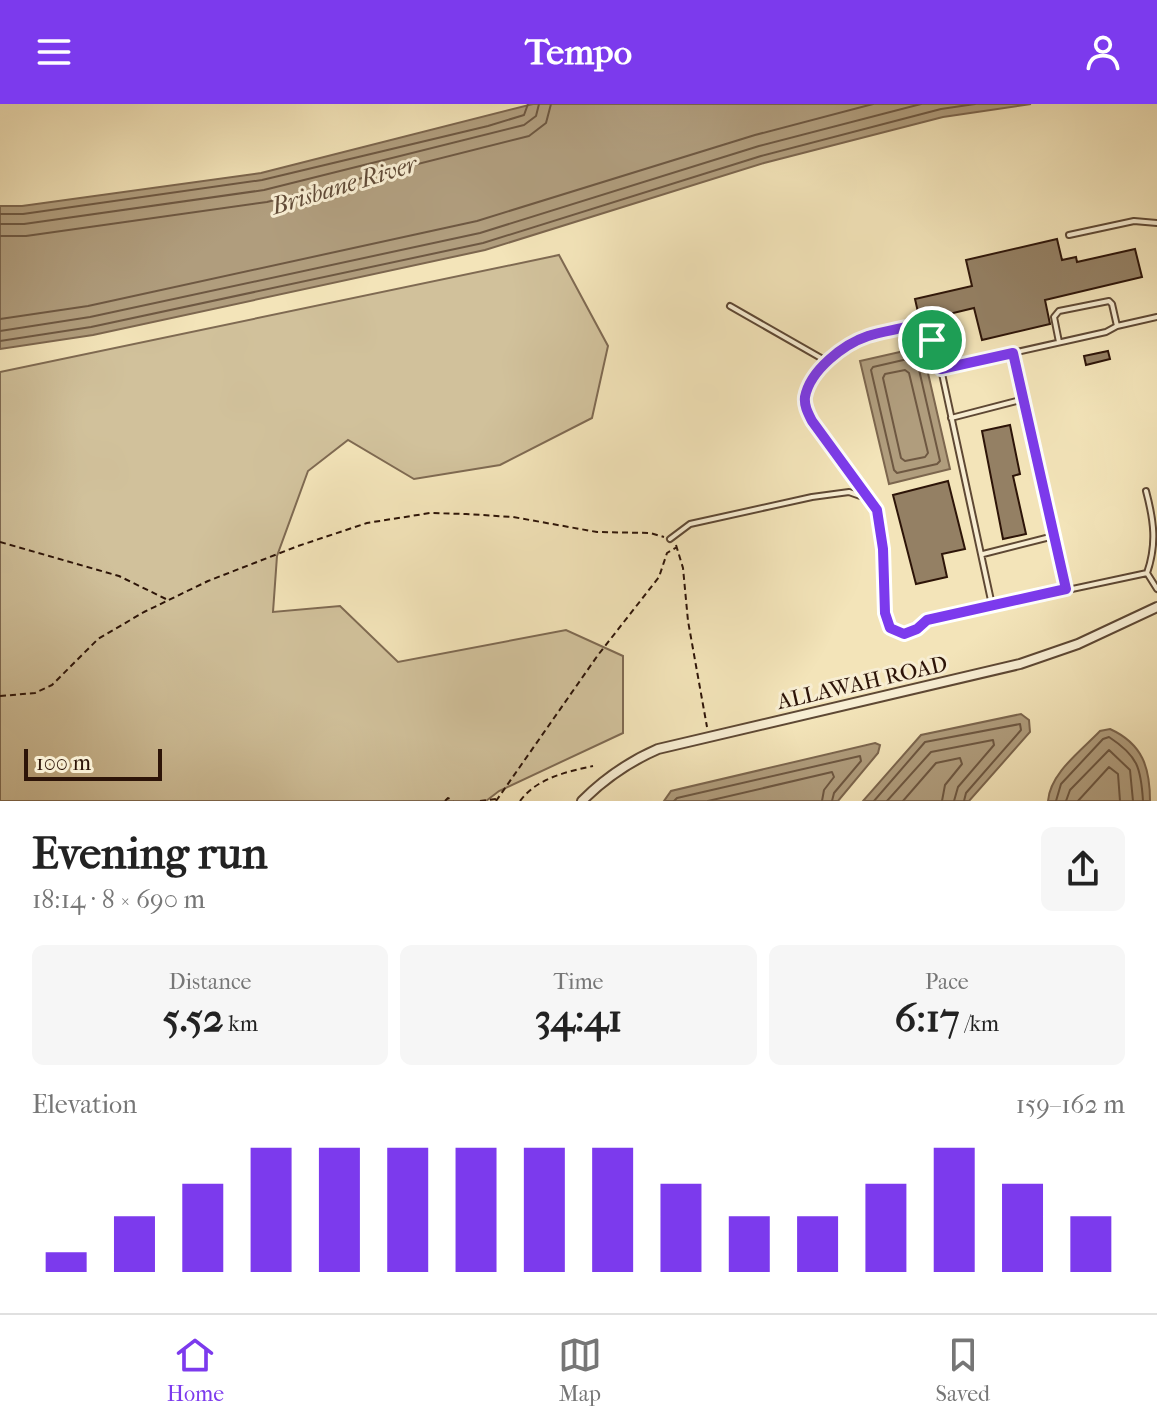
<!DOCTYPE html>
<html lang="en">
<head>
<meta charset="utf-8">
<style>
	body { margin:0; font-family:"IM FELL French Canon",serif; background:#f6f6f6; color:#222; height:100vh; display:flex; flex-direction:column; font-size:30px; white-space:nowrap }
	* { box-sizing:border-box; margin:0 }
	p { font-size:26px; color:#767676 }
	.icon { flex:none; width:44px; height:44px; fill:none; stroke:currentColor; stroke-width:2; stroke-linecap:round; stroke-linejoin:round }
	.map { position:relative; height:697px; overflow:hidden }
	.panel { display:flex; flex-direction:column; background:#fff; flex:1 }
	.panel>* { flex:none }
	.scale { position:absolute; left:24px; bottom:20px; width:138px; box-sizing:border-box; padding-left:8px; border:4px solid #2d1408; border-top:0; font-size:22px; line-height:28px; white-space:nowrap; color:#2d1408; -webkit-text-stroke:6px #f7edd2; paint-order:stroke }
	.pin { position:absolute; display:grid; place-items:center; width:68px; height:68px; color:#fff; margin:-34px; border:4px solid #fff; border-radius:50%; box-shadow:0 2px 8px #0007 }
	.round { display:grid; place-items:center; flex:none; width:84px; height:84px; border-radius:12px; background:#f6f6f6 }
	.overview { display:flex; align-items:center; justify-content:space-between; height:136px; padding:0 32px }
	h1 { font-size:44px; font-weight:700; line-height:60px }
	.figures { display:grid; grid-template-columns:repeat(3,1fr); gap:12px; height:136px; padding:8px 32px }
	.figures div { display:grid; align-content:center; border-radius:12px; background:#f6f6f6; text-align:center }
	.figures b { font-size:40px; font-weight:700 }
	.figures small { font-size:22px; font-weight:400 }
	.figures p { font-size:22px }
	.chart { height:224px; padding:16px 32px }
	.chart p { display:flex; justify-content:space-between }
	.chart svg { width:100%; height:144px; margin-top:8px; stroke:#7c3aed; stroke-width:6 }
	header { display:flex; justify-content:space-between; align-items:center; height:104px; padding:0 32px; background:#7c3aed; color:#fff; font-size:36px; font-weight:700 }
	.dock { display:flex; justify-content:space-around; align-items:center; height:112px; border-top:2px solid #e0e0e0; background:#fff; font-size:22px; color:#767676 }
	.dock a { display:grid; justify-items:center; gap:4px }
	.dock .current { color:#7c3aed }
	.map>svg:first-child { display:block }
</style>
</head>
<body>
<header><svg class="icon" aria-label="menu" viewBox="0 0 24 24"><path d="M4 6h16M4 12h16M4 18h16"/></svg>Tempo<svg class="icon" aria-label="person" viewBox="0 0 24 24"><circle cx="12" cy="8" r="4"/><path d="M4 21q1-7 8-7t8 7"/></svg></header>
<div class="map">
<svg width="1157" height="697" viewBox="0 0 1157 697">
	<rect width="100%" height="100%" fill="#f3e4b9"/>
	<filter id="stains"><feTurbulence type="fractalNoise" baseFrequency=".0025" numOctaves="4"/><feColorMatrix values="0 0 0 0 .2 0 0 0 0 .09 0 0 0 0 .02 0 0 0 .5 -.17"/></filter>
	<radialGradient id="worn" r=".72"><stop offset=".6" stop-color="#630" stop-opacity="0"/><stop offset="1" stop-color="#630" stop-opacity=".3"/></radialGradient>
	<path fill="#d1c19b" stroke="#7f6a52" stroke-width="2" d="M559 151 608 242 592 314 500 361 414 375 348 336 308 367 277 452 273 508 340 502 398 558 566 526 623 552V629L499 687 486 697H0V268Z"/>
	<path fill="#b09d7d" stroke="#7c664e" stroke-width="2" d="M533 0H1031L943 13 764 59 485 146 93 231 0 245V102H22L261 69Z
		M922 243 950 365 889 380 860 257Z
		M1021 610 1029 616 1030 628 969 697H863L921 631Z
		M1110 625C1143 640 1150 664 1150 697H1048C1050 669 1082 646 1100 627Z
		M875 639 880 641 878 649 838 697H664L671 687Z"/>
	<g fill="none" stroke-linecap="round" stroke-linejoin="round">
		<path stroke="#6e5842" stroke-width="2" d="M0 110H23L262 76 488 22 524 11 528 0
			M0 120H24L264 86 524 21 536 12 539 0
			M0 132H26L267 98 529 32 546 19 551 0
			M0 215 88 202 477 117 755 31 873 0
			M0 227 90 213 480 129 759 42 921 0
			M0 237 91 223 483 139 761 52 941 5 975 0
			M912 254 917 257 940 357 937 360 897 369 894 366 871 266 873 263Z
			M905 266 909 269 928 349 925 353 905 357 901 354 883 274 885 270Z
			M674 697 677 694 860 652 861 657 834 689 832 697
			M708 697 832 668 834 673 824 686 822 697
			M874 697 925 638 1020 620 1021 626 966 689 964 697
			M887 697 931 648 993 636 994 641 958 683 954 697
			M903 697 936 659 960 654 962 660 945 681 942 697
			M1056 697 1061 680 1103 635 1109 633C1138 652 1141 664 1143 697
			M1066 697 1070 686 1109 646 1130 666 1133 697
			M1078 697 1109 663 1118 670 1120 697"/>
	</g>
	<path fill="#948064" stroke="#2d1408" stroke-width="2" d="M1057 135 1062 156 1076 153 1077 158 1135 145 1142 173 1045 196 1050 220 982 236 974 204 920 217 915 195 972 182 966 156Z
		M1108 247 1110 255 1086 261 1084 252Z
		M1010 321 1020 370 1013 372 1026 430 1003 435 982 327Z
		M948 377 965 445 942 450 947 473 916 480 893 391Z"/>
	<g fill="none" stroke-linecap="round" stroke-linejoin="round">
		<defs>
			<path id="service" d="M1069 131 1134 117 1157 119
				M730 202 828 258
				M1059 238 1054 213 1059 207 1109 197 1112 200 1117 222
				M1013 249 1066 485
				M941 265 1106 228 1117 222 1157 213
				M951 314 1024 295
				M1146 387C1154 417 1157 440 1147 469
				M865 391 812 317C808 309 804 302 805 293 809 266 844 241 868 232 886 225 906 223 924 224L932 236 941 265 992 501
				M670 435 690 420 812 393 849 388 866 394 877 406 883 445 885 509 890 524 904 530 917 525 927 516 1147 469
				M983 450 1054 432
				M1147 469 1157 485"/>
			<path id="minor" d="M582 697C605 674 628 658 658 645L1020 560 1078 540 1157 503"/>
		</defs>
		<use href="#service" stroke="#5e4834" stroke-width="8"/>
		<use href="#minor" stroke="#5e4834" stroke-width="12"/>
		<path stroke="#2d1408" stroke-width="2" stroke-dasharray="6 4" stroke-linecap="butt" d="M0 438 119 472 168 496
			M676 441 683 464 688 517 707 623
			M0 592 35 589 52 581 98 535 144 508 208 477 298 442 367 419 430 409 466 410 513 413 597 428 650 429 664 433
			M445 697 448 694 453 697
			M480 697 496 695
			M496 697 598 551 659 473 667 449 677 443
			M520 697C537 674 566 668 593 662"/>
		<use href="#service" stroke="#f7edd2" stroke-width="4"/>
		<use href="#minor" stroke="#f7edd2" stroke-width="8"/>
	</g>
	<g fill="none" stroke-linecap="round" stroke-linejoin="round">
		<defs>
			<path id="route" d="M906 223 924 224 932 236 941 265 1013 249 1066 485 927 516 917 525 904 530 890 524 885 509 883 445 877 406 812 317C808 309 804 302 805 293 810 266 844 240 868 232 880 228 894 226 906 223Z"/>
		</defs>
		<use href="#route" stroke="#fff" stroke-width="16"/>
		<use href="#route" stroke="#7c3aed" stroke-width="10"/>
	</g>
	<g text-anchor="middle" stroke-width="6" stroke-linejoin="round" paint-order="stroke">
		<g font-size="22" fill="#2d1408" stroke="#f7edd2">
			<text transform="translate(862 578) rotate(-13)" y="8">ALLAWAH ROAD</text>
		</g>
		<g font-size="24" font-style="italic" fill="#614b37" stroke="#f7edd2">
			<text transform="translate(344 81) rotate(-17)" y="8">Brisbane River</text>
		</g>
	</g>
	<rect width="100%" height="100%" filter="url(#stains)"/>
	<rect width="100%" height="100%" fill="url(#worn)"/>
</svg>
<div class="scale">100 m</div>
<div class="pin" style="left:932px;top:236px;background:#1e9e55"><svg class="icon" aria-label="arrive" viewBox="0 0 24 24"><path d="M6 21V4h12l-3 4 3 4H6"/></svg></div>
</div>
<section class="panel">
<div class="overview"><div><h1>Evening run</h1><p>18:14 · 8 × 690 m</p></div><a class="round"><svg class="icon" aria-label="share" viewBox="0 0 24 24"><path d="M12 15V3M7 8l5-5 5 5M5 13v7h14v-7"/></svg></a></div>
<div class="figures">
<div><p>Distance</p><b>5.52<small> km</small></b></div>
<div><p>Time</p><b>34:41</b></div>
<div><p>Pace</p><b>6:17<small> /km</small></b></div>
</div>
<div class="chart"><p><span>Elevation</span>159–162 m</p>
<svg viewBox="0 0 160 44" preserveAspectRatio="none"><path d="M5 44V38M15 44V27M25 44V17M35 44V6M45 44V6M55 44V6M65 44V6M75 44V6M85 44V6M95 44V17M105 44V27M115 44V27M125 44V17M135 44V6M145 44V17M155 44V27"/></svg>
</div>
</section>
<nav class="dock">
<a class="current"><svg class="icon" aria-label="home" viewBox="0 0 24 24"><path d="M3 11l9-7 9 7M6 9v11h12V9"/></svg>Home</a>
<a><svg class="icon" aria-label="map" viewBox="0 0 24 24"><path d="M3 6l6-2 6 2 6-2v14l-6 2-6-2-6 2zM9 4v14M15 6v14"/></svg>Map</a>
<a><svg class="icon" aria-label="saved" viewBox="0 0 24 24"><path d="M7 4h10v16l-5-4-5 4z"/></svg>Saved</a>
</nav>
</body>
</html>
